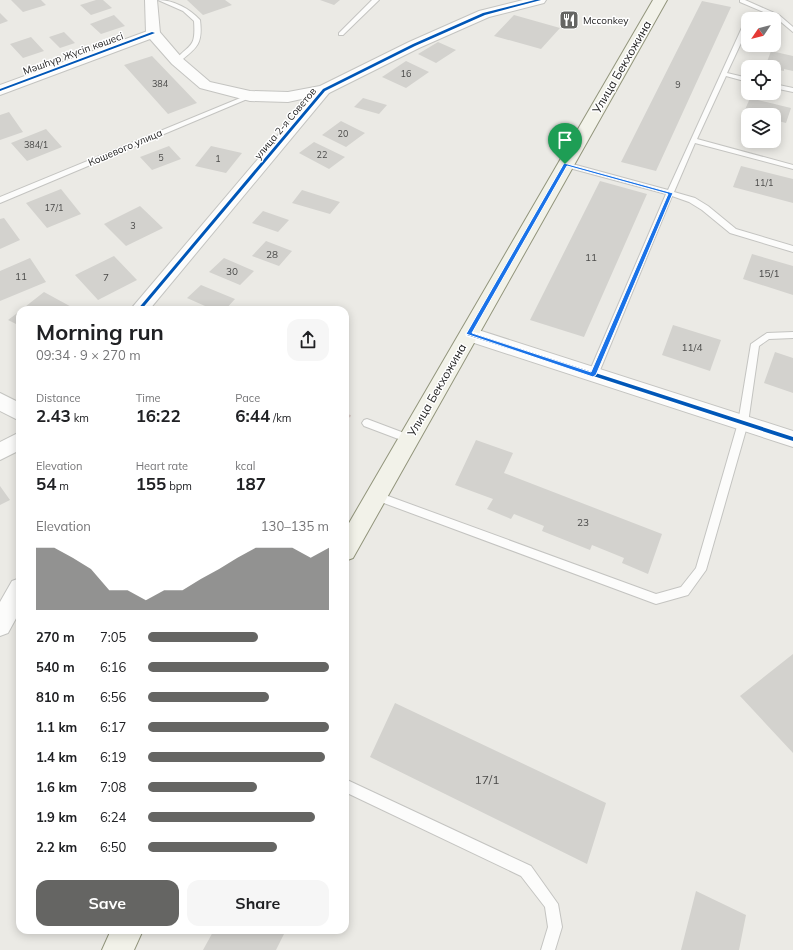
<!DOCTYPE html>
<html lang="en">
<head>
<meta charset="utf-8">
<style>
	body { margin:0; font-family:Mulish,sans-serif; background:#f6f6f6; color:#202124; height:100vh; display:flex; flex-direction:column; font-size:15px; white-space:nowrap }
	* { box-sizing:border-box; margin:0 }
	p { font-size:13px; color:#757577 }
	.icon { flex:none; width:22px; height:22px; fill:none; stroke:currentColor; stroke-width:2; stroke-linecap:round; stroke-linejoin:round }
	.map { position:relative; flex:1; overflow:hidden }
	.drawer { position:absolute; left:16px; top:306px; width:333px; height:628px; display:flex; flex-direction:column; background:#fff; border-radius:12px; box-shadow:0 2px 10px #0003 }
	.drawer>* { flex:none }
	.needle { width:26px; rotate:235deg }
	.buttons { position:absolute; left:741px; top:12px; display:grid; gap:8px }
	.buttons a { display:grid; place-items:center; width:40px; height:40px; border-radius:8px; background:#fff; box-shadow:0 2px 10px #0003; font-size:20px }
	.pin { position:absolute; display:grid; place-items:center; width:34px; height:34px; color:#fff; margin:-41px -17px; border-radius:50% 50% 50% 0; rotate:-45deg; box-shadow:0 0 4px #0007 }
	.pin .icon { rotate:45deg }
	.round { display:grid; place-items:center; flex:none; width:42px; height:42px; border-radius:12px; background:#f6f6f6 }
	.overview { display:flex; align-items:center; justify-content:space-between; height:68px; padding:0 20px }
	h1 { font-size:22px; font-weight:700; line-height:30px }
	.metrics { display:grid; grid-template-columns:repeat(3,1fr); gap:6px; height:68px; padding:4px 20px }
	.metrics div { display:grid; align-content:center }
	.metrics b { font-size:17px; font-weight:700 }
	.metrics small { font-size:11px; font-weight:400 }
	.metrics p { font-size:11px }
	.chart { height:112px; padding:8px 20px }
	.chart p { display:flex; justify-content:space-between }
	.chart svg { width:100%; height:72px; margin-top:4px; fill:#656563; opacity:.7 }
	.primary-button { display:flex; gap:8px; margin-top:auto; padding:8px 20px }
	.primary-button a { flex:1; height:46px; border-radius:12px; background:#656563; color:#fff; font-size:16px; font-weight:700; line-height:46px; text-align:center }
	.primary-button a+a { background:#f6f6f6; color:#202124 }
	ul { padding:0 20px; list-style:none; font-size:13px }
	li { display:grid; grid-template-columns:64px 48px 1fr; align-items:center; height:30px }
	li i { height:10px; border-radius:5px; background:#656563 }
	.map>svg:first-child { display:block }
</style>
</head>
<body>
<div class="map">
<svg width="793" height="950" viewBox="0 0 793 950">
	<rect width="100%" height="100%" fill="#ebeae5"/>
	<path fill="#d3d2ce" d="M11 0H41L46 5 23 12Z
		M96 0H103L112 8 91 15 80 5Z
		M187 0H225L232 5 203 15Z
		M320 0H340L334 5Z
		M702 1 731 7 656 171 621 162Z
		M0 13 8 21 0 24Z
		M114 15 125 26 101 34 90 24Z
		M514 15 560 28 541 49 494 36Z
		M64 32 75 43 60 48 49 37Z
		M31 37 44 51 23 58 10 44Z
		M438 42 456 50 436 63 418 54Z
		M771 51 793 56V71L784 69V71L774 69V67H765Z
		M152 56 197 103 168 114 124 65Z
		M406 61 429 72 406 88 382 77Z
		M363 98 387 105 379 114 354 107Z
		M750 98 791 108 786 123 774 120V115H755L744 112Z
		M9 112 23 132 0 140V115Z
		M341 121 365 133 346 147 322 135Z
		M46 129 62 147 27 161 11 143Z
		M314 142 345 157 329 169 299 153Z
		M169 146 181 159 152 170 140 157Z
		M211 146 242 153 226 173 195 166Z
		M741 166 793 179V203L733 187Z
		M600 181 647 194 584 337 530 320Z
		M61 189 81 214 47 228 26 203Z
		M302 190 340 202 330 214 292 203Z
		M140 206 163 228 126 246 104 224Z
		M263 211 289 220 278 232 252 223Z
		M4 218 20 240 0 249V219Z
		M266 241 292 251 279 266 252 256Z
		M752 254 793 266V295L743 279Z
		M114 256 137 280 98 300 75 275Z
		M30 258 46 282 0 301V271Z
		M224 258 254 271 240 285 209 272Z
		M201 285 235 299 225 310H214L187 298Z
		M44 292 77 310H21Z
		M20 311V326L8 320Z
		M673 325 721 340 710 371 662 355Z
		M775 352 793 358V393L764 383Z
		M476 440 513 453 504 473 662 534 648 574 622 563 624 558 592 545 590 550 542 531 544 526 514 514 511 519 487 509 493 499 455 485Z
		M0 486 10 500 0 505Z
		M793 654V753L740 696Z
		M395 703 606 803 587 864 370 757Z
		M696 891 746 915 739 950H681Z
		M214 930H286L276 950H203Z"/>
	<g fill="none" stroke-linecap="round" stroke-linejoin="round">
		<defs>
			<path id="service" d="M158 0C174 0 190 9 200 20 203 44 197 48 179 62L174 61C190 43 196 49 194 21L183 11Z
				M372 0H379L343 35H339V33Z
				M740 0H745L779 15 793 27V32L775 17 740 2Z
				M748 19V28L727 73 748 78V82L726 76 697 139 793 165V169L695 143 674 192 695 198 708 206 736 229 793 246V252L730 233 702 210 689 202 672 196 598 375 596 377H590L588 375 666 194 562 166 561 164 565 162 668 190 745 21Z
				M774 84 793 88V92L774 88Z
				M250 94 252 95V97L0 203V197Z
				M793 332V338L769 339 759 346 748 423 706 570 688 595 656 604 373 499 372 496 373 493 377 492 656 594 681 587 696 568 738 423 751 344 767 333Z
				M367 419 412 436 414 439 412 442 409 443 364 426 362 423 364 420Z
				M345 779 531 866 558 904 562 927 555 950H541L548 927 545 907 521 876 345 792Z"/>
			<path id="minor" d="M145 0H157L160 33 158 36H148L146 33Z
				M324 86 329 87 331 90 329 93 149 310H130L319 87Z
				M469 327 793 431V447L462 339 460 334 462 329Z
				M0 393 20 403V421L0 411Z
				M20 432V450L0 460V442Z
				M20 578V611L8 633 0 636V602L12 581Z"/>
			<path id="tertiary" d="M523 0H546L544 3 489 17 419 48 329 93 288 102 250 101 200 88 172 64 150 39 0 95V85L153 29 158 30 182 58 210 82 250 91 288 92 320 86 409 42 479 11Z"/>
			<path id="secondary" d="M653 0H667L353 558 345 561V530Z
				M111 930H143L134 950H102Z"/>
		</defs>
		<use href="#service" stroke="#c4c4c1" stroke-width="2"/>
		<use href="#minor" stroke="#c4c4c1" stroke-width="2"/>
		<use href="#tertiary" stroke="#c4c4c1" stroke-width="2"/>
		<use href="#secondary" stroke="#92957c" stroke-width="2"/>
		<path stroke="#d7c9c4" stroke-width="2.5" stroke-dasharray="2 2" stroke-linecap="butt" d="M345 414 352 417"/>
		<use href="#service" fill="#fcfcfb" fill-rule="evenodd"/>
		<use href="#minor" fill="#fcfcfb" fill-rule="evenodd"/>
		<use href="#tertiary" fill="#fcfcfb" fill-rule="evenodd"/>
		<use href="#secondary" fill="#f2f2e9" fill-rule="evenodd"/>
		<defs>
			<path id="cycleway" d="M535 0H541L485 15 415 46 325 91 141 310H137L323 89 413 44 483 13Z
				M152 32 155 33 0 91V89Z
				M469 332 793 437V441L467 335V333Z"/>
		</defs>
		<use href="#cycleway" stroke="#fff" stroke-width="3"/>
		<use href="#cycleway" fill="#0057b8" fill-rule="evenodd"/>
	</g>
	<path fill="#1a73e8" stroke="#fff" fill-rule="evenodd" d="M564 163 673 193 596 375 593 377 466 334ZM567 166 668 194 591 372 472 333Z"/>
	<defs>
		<symbol id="restaurant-square" viewBox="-11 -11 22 22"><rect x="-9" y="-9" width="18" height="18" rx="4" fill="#656563" stroke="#fff"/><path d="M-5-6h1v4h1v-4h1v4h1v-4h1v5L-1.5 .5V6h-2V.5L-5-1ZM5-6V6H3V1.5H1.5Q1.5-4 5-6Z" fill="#fff"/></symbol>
	</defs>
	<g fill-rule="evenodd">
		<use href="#restaurant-square" x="558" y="9" width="22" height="22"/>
	</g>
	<g text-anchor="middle" stroke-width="3" stroke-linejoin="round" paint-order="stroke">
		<g font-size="9" fill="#4a4a49">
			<text x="406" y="77">16</text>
			<text x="160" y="87">384</text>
			<text x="678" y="88">9</text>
			<text x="343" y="137">20</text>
			<text x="36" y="148">384/1</text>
			<text x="322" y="158">22</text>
			<text x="161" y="161">5</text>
			<text x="218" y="162">1</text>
			<text x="764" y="186">11/1</text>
			<text x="54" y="211">17/1</text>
			<text x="133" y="229">3</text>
		</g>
		<g font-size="10" fill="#1d1d1d" stroke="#fff" text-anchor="start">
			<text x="583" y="24">Mcconkey</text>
		</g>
		<g font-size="10" fill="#1d1d1d" stroke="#fff">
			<text transform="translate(73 53) rotate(-20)" y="4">Мәшһүр Жүсіп көшесі</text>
			<text transform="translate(285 123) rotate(-50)" y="4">улица 2-я Советов</text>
			<text transform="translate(125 147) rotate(-23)" y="4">Кошевого улица</text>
		</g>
		<g font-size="10" fill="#4a4a49">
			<text x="272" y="258">28</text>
			<text x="591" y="261">11</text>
			<text x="232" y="275">30</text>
			<text x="769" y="277">15/1</text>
			<text x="21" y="280">11</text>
			<text x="106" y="281">7</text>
			<text x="692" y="351">11/4</text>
			<text x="583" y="526">23</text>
		</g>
		<g font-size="12" fill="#1d1d1d" stroke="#fff">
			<text transform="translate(622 67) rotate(-60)" y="4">Улица Бекхожина</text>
			<text transform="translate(437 390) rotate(-60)" y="4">Улица Бекхожина</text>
		</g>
		<g font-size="12" fill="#4a4a49">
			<text x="487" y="784">17/1</text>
		</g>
	</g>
</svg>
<div class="buttons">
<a><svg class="needle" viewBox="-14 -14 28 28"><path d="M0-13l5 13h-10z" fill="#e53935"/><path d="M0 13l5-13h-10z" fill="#757577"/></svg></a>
<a><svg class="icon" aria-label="locate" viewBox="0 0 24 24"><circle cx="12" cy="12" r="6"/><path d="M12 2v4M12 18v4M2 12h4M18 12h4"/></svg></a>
<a><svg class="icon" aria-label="layers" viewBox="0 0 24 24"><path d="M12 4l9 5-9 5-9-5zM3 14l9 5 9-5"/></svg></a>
</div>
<div class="pin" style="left:565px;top:164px;background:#1e9e55"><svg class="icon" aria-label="arrive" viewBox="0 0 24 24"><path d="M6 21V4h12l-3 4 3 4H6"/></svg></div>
<section class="drawer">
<div class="overview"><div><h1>Morning run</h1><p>09:34 · 9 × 270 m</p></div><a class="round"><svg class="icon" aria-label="share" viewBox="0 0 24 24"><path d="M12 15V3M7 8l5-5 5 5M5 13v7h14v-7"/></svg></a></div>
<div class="metrics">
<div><p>Distance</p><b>2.43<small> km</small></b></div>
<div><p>Time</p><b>16:22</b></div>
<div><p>Pace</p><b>6:44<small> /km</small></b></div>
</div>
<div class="metrics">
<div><p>Elevation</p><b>54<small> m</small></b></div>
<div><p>Heart rate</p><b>155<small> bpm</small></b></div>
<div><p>kcal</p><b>187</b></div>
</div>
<div class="chart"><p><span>Elevation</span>130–135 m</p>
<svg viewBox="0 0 160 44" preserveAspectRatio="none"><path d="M0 44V6L10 6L20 12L30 19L40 32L50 32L60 38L70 32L80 32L90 25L100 19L110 12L120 6L130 6L140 6L150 12L160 6V44z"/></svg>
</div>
<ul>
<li><b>270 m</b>7:05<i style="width:61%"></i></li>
<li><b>540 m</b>6:16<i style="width:100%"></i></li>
<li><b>810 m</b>6:56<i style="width:67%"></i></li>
<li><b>1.1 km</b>6:17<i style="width:100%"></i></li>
<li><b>1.4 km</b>6:19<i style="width:98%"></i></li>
<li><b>1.6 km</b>7:08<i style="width:60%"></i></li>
<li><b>1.9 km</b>6:24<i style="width:92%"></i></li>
<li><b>2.2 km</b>6:50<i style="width:71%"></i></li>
</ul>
<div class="primary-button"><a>Save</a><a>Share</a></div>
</section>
</div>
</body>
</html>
